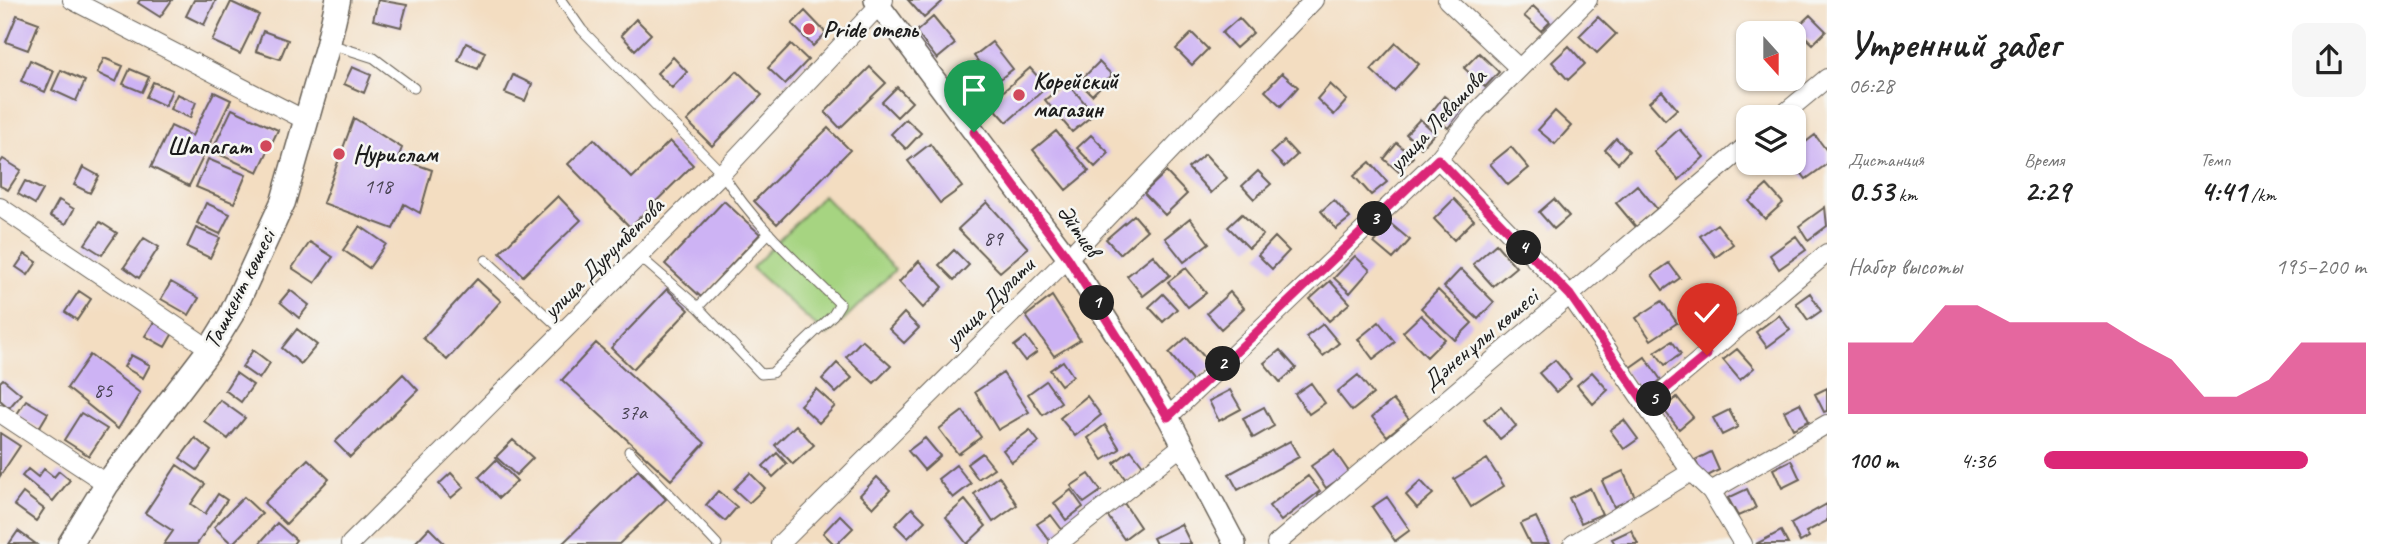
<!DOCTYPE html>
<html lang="ru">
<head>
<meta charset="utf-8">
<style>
	body { margin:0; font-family:Caveat,sans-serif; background:#f6f6f6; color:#222; height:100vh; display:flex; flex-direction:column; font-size:26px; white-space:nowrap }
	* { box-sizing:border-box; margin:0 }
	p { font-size:23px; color:#767676 }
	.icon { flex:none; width:38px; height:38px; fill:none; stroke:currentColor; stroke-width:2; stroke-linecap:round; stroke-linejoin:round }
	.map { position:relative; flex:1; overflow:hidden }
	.details { display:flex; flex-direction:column; background:#fff; width:560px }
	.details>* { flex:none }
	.needle { width:46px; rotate:159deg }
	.fabs { position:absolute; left:1736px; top:21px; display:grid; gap:14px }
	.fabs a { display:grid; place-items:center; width:70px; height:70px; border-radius:14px; background:#fff; box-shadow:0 2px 5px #0004; font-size:35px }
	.pin { position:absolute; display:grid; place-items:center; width:60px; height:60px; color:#fff; margin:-72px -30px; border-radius:50% 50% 50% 0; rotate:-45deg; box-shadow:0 0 7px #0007 }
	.pin .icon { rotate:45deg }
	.km { position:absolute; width:35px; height:35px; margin:-18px; border-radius:50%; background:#222; color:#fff; font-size:19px; line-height:35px; text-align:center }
	.round { display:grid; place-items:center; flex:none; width:74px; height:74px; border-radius:14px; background:#f6f6f6 }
	.head { display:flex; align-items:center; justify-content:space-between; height:119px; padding:0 21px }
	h1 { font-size:38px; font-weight:600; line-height:52px }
	.metrics { display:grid; grid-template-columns:repeat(3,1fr); gap:10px; height:119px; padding:7px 21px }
	.metrics div { display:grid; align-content:center }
	.metrics b { font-size:30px; font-weight:600 }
	.metrics small { font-size:19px; font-weight:400 }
	.metrics p { font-size:19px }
	.chart { height:196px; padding:14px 21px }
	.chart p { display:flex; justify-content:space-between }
	.chart svg { width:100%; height:126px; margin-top:7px; fill:#db2777; opacity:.7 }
	ul { padding:0 21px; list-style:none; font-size:23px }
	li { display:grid; grid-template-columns:112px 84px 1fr; align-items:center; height:52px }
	li i { height:18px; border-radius:9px; background:#db2777 }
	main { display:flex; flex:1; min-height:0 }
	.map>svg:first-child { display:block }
</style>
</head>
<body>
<main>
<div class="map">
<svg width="1827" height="544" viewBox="0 0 1827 544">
	<rect width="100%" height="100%" fill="#f6f6f2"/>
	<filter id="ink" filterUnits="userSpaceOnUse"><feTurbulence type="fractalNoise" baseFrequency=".0143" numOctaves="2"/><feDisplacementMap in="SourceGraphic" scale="14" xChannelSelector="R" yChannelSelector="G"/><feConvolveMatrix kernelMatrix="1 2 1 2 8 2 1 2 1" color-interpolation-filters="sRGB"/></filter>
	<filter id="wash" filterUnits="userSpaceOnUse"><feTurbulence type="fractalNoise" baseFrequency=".00686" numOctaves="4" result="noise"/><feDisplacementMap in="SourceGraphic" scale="28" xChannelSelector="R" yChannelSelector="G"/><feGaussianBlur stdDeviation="1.57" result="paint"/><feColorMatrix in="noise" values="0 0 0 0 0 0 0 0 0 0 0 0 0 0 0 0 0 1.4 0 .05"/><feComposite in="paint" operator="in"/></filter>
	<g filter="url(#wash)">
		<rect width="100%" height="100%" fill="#f3ddc1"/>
		<path fill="#a6d481" stroke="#61784e" stroke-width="2" d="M823 195 895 270 827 336 752 268Z"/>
		<g id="blocks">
			<path fill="#cdb3f4" d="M140 0H172L160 17 138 3Z
				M194 0H216L204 25 186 16Z
				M378 0 407 5 401 27 373 20Z
				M908 0H941L942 2 924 18Z
				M231 2 259 15 240 54 212 41Z
				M1533 6 1550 22 1541 31 1524 16Z
				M805 11 826 33 813 46 792 24Z
				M17 15 39 23 28 50 6 42Z
				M1810 15 1826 31 1813 44 1796 28Z
				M933 17 955 44 937 59 916 32Z
				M1598 17 1616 34 1597 53 1579 36Z
				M1239 18 1253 33 1236 48 1222 33Z
				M636 19 651 34 635 50 621 35Z
				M263 31 288 40 280 59 256 51Z
				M1192 33 1208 49 1192 65 1176 49Z
				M992 42 1013 69 995 83 974 56Z
				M466 43 485 52 478 69 458 61Z
				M1396 43 1419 64 1394 91 1371 70Z
				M791 44 808 60 785 84 768 68Z
				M1569 46 1585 64 1568 80 1552 62Z
				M1479 53 1499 72 1485 87 1464 68Z
				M673 57 687 72 672 88 657 73Z
				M104 58 123 66 116 82 97 73Z
				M30 60 54 71 45 92 21 81Z
				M1099 62 1112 75 1092 95 1079 82Z
				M352 67 371 75 364 93 344 84Z
				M870 67 886 83 840 128 825 112Z
				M1030 68 1047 87 1007 122 990 103Z
				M130 69 149 77 142 92 123 84Z
				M61 70 85 81 76 101 52 90Z
				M737 71 762 95 712 146 687 121Z
				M1282 73 1298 87 1281 106 1265 91Z
				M513 75 532 84 525 101 505 93Z
				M153 82 172 90 165 106 146 97Z
				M1067 82 1094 114 1072 132 1045 100Z
				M1330 84 1347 100 1334 115 1317 99Z
				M897 87 912 102 897 117 882 102Z
				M1662 91 1677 109 1665 120 1649 102Z
				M214 92 231 100 189 186 151 167 171 126 192 136Z
				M177 94 196 102 190 118 170 109Z
				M1444 96 1462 110 1448 128 1430 114Z
				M232 109 278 130 258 172 212 151Z
				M1555 111 1571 126 1555 144 1538 130Z
				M354 118 402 148 398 158 432 170 420 213 404 204 393 229 323 203Z
				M906 119 921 133 906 149 891 134Z
				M1420 119 1435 133 1421 148 1406 134Z
				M828 128 850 150 777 224 754 201Z
				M1679 129 1704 157 1679 180 1654 152Z
				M1056 131 1089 171 1066 190 1033 150Z
				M1091 135 1109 153 1095 167 1077 148Z
				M1815 135 1827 151V164L1806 179 1794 163V151Z
				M1616 138 1629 151 1618 163 1605 150Z
				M594 139 632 178 670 141 693 165 630 227 568 164Z
				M1284 141 1297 155 1284 167 1271 153Z
				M1397 143 1413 157 1399 172 1384 159Z
				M930 144 962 187 940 203 908 161Z
				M1511 147 1529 168 1508 185 1490 164Z
				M1205 154 1227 178 1211 193 1188 168Z
				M3 159 21 170 8 190 0 186V163Z
				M208 159 246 175 234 203 196 187Z
				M1370 162 1387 182 1371 195 1354 176Z
				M83 167 99 176 90 193 74 185Z
				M1258 171 1271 184 1254 199 1242 186Z
				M1166 172 1187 194 1165 215 1144 193Z
				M25 181 43 190 35 204 18 194Z
				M1637 185 1657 209 1636 227 1616 203Z
				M1767 185 1783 203 1765 219 1749 201Z
				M558 196 581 220 523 276 500 252Z
				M1454 199 1474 220 1454 240 1434 219Z
				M1554 199 1569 216 1554 229 1539 212Z
				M59 200 74 209 66 224 50 216Z
				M1334 200 1350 218 1336 229 1321 211Z
				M724 201 760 234 701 297 665 264Z
				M987 202 1028 248 1000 272 958 229Z
				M206 203 230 214 220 234 197 223Z
				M1825 207 1827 226 1808 240 1799 226Z
				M1242 214 1263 235 1249 248 1228 227Z
				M1134 215 1147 230 1120 254 1106 239Z
				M1190 218 1209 243 1184 262 1165 238Z
				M100 222 117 233 102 255 85 244Z
				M1391 224 1410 240 1393 259 1374 243Z
				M1717 224 1733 244 1716 257 1700 236Z
				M360 226 386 244 369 268 343 250Z
				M196 228 220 238 210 258 187 247Z
				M1796 236 1806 250 1779 269 1770 255Z
				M1275 237 1289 251 1272 269 1258 255Z
				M144 238 159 247 139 278 124 267Z
				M310 242 333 257 315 283 292 268Z
				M1496 244 1516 267 1493 286 1473 264Z
				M954 250 969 265 954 280 939 265Z
				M25 254 37 262 28 275 16 267Z
				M1153 255 1170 275 1143 296 1127 276Z
				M1355 256 1370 270 1350 293 1334 278Z
				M919 261 943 287 923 308 899 282Z
				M1669 263 1680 278 1663 290 1652 275Z
				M1186 268 1206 293 1188 307 1168 282Z
				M1461 269 1494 302 1478 319 1444 287Z
				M477 279 501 301 447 360 423 338Z
				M1330 281 1350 303 1329 321 1310 299Z
				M171 282 199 298 189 315 161 299Z
				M667 289 689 310 633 369 611 348Z
				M290 290 309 305 299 318 280 302Z
				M1438 290 1472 323 1455 340 1421 308Z
				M79 291 91 299 77 320 65 312Z
				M1230 292 1244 308 1221 329 1207 313Z
				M1810 293 1821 311 1808 320 1796 303Z
				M1163 294 1177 309 1163 322 1149 307Z
				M1052 296 1080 340 1054 356 1026 316Z
				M1662 301 1677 323 1651 340 1636 318Z
				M1706 311 1717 326 1700 338 1689 323Z
				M904 313 919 328 904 343 889 329Z
				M1421 315 1445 339 1427 357 1403 332Z
				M1779 315 1790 330 1767 347 1756 332Z
				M154 322 173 333 165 347 145 336Z
				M1379 322 1395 342 1373 359 1358 339Z
				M1323 324 1339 343 1323 356 1306 337Z
				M297 329 317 345 301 364 282 348Z
				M1026 337 1037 352 1025 361 1014 346Z
				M1187 337 1212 366 1193 382 1169 353Z
				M862 340 891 366 874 383 846 357Z
				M1672 341 1681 354 1665 365 1655 352Z
				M596 343 705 443 671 480 562 380Z
				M1737 349 1754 368 1740 380 1723 360Z
				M253 350 270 363 259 379 242 367Z
				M1280 350 1296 368 1280 382 1264 363Z
				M90 355 140 393 118 429 67 388Z
				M131 355 150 365 143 378 124 367Z
				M1645 357 1661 380 1641 394 1625 371Z
				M1555 360 1571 379 1556 392 1539 373Z
				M1063 361 1073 376 1061 385 1050 370Z
				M837 363 852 378 836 393 822 379Z
				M1592 372 1608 390 1593 404 1577 385Z
				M236 373 253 385 241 402 225 390Z
				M1003 373 1029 412 998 430 975 392Z
				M403 374 418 390 350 457 335 442Z
				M1358 375 1373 394 1352 411 1337 392Z
				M3 379 21 394 9 408 0 400V382Z
				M1046 381 1061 402 1043 415 1028 394Z
				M1311 383 1325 403 1309 414 1295 394Z
				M1827 388V411L1824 412 1815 394Z
				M816 389 835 406 819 423 800 405Z
				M1230 390 1241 409 1219 421 1209 401Z
				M1087 396 1101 415 1075 436 1060 418Z
				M1677 397 1693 417 1679 429 1663 409Z
				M26 400 48 413 39 428 17 414Z
				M220 400 245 418 228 439 204 421Z
				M1393 400 1409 419 1387 436 1372 417Z
				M1800 403 1809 421 1793 429 1784 411Z
				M1264 407 1274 426 1253 438 1243 418Z
				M1501 407 1516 426 1500 439 1484 420Z
				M1729 410 1738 427 1722 435 1713 418Z
				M963 411 981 437 958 454 939 429Z
				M81 413 107 429 89 456 64 440Z
				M1624 420 1638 439 1624 449 1610 430Z
				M796 425 814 445 793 464 775 445Z
				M1105 425 1120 449 1103 460 1088 438Z
				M1030 430 1039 442 1012 462 1003 450Z
				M0 433 20 446 0 476Z
				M195 438 211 451 197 470 180 458Z
				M925 438 940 456 924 470 908 451Z
				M513 440 533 458 516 475 496 457Z
				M1290 441 1299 457 1238 490 1229 474Z
				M1131 450 1144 467 1126 480 1114 463Z
				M1334 450 1349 472 1326 488 1311 466Z
				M1711 452 1719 470 1704 478 1695 460Z
				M777 453 787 464 773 477 763 466Z
				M982 453 994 468 978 479 967 464Z
				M308 459 329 479 286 524 264 503Z
				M1487 459 1504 486 1471 507 1454 479Z
				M496 460 517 481 499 498 479 477Z
				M1791 460 1800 479 1782 488 1773 469Z
				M177 465 205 484 191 504 205 514 218 494 227 500 197 544H164L173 531 145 513Z
				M956 465 971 484 953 498 938 479Z
				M28 469 38 477 44 469 54 477 59 471 70 480 53 501 22 476Z
				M638 470 666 499 619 544H562Z
				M1623 471 1635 497 1614 507 1602 481Z
				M451 473 464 487 451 498 439 484Z
				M750 473 765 488 749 503 734 489Z
				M1089 474 1101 491 1084 503 1071 486Z
				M999 476 1017 505 993 522 974 494Z
				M1308 476 1320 491 1281 521 1269 506Z
				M877 477 890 490 873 508 860 495Z
				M1421 481 1433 494 1417 508 1406 495Z
				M1590 488 1602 514 1581 523 1569 498Z
				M1747 489 1756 508 1738 516 1728 498Z
				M1071 490 1083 507 1066 520 1054 503Z
				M718 491 737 507 725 521 706 505Z
				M23 493 44 509 36 521 14 505Z
				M244 497 262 514 232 544 214 527Z
				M1387 497 1410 530 1395 541 1372 507Z
				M965 500 986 526 967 544 946 517Z
				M1124 503 1140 527 1124 539 1107 515Z
				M1827 504V521L1806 532 1809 537 1800 542 1791 524Z
				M912 508 925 521 908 538 895 525Z
				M840 515 853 528 837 544H834L823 533Z
				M1051 515 1063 531 1050 541 1037 524Z
				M1536 517 1549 544H1530L1520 524Z
				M277 523 296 540 293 544H259Z
				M1181 524 1191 544H1156L1153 538Z
				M429 528 445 544H414Z
				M1631 530 1638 544H1615L1612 539Z
				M18 531 36 544H9Z
				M1781 531 1788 544H1756Z"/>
		</g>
	</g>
	<g filter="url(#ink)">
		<use href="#blocks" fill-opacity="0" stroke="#676056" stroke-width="2"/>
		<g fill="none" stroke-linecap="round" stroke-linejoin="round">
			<defs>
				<path id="service" d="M561 0 582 30 722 173C753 223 798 263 840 304L833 315 772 373 761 374 698 307 639 256
					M330 44 374 58 414 88
					M486 260 564 332
					M698 307 769 233
					M629 451 717 544"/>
				<path id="minor" d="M72 0 307 121
					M1447 0 1519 68
					M1780 117 1827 78
					M1438 159 1570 295 1691 472 1711 491 1743 544
					M0 207 210 349
					M1646 405 1827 253
					M0 413 107 484
					M1168 417 1438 159 1476 112 1588 0
					M1711 491 1827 424
					M350 544 722 173 884 0
					M780 544 1068 258 1314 0
					M1058 544 1183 445
					M1276 544 1748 144
					M1573 544 1691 472"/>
				<path id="tertiary" d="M875 0 1068 258 1168 417 1235 544"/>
				<path id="secondary" d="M70 544 107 484 210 349 231 315 283 202 328 44 338 0"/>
			</defs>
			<use href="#service" stroke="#676056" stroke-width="11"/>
			<use href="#minor" stroke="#676056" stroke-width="20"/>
			<use href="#tertiary" stroke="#676056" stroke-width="24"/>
			<use href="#secondary" stroke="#676056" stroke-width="27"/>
			<use href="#service" stroke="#fff" stroke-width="9"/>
			<use href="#minor" stroke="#fff" stroke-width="18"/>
			<use href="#tertiary" stroke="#fff" stroke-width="21"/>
			<use href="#secondary" stroke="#fff" stroke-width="24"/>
		</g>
	</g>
	<g fill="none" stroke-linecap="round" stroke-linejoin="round" filter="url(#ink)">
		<defs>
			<path id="route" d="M974 132 1068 258 1168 417 1438 159 1570 295 1646 405 1707 355"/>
		</defs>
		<use href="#route" stroke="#fff" stroke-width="14"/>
		<use href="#route" stroke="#db2777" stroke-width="9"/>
	</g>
	<g fill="#d1495b" stroke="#f6f6f2" stroke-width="2.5">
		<circle cx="809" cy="29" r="7"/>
		<circle cx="1019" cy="95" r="7"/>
		<circle cx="266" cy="146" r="7"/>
		<circle cx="339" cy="154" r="7"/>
	</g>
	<g text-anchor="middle" stroke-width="5" stroke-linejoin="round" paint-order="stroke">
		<g font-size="21" fill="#484252">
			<text x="378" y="193">118</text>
			<text x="993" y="245">89</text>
			<text x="103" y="397">85</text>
			<text x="633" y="419">37а</text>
		</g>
		<g font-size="24" font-weight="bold" fill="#1c1c1c" stroke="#f6f6f2" text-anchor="start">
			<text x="823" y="37">Pride отель</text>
			<text x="1033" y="89">Корейский<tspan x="1033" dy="28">магазин</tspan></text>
			<text x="252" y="154" text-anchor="end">Шапагат</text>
			<text x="353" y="162">Нурислам</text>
		</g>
		<g font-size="24" fill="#1c1c1c" stroke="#f6f6f2">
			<text transform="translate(1437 120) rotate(-47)" y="8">улица Левашова</text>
			<text transform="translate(1079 230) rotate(55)" y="8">Әйтиев</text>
			<text transform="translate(603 258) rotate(-45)" y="8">улица Дурумбетова</text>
			<text transform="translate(239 289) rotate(-63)" y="8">Ташкент көшесі</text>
			<text transform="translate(989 302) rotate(-45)" y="8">улица Дулати</text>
			<text transform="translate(1480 339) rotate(-40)" y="8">Дәненұлы көшесі</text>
		</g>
	</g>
</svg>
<div class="fabs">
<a><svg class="needle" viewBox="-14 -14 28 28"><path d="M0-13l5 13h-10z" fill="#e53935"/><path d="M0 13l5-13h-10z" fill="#767676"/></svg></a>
<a><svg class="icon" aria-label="layers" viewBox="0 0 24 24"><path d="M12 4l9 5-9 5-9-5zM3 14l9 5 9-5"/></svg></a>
</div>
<div class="pin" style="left:974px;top:132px;background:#1e9e55"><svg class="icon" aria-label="arrive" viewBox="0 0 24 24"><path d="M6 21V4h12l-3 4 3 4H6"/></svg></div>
<div class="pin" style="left:1707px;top:355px;background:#d93025"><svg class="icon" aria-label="check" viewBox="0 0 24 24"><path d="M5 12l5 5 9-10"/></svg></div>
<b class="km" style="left:1097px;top:303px">1</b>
<b class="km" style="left:1223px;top:364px">2</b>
<b class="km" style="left:1375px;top:219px">3</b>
<b class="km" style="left:1524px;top:248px">4</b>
<b class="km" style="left:1654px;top:399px">5</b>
</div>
<section class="details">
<div class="head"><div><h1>Утренний забег</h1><p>06:28</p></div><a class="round"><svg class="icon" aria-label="share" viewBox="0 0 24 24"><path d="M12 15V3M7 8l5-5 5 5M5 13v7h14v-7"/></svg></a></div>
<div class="metrics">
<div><p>Дистанция</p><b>0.53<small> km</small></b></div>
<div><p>Время</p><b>2:29</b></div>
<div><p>Темп</p><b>4:41<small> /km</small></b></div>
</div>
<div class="chart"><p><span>Набор высоты</span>195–200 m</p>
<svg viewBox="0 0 160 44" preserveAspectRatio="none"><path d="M0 44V19L10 19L20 19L30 6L40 6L50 12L60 12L70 12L80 12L90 19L100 25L110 38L120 38L130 32L140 19L150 19L160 19V44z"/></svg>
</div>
<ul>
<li><b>100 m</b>4:36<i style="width:82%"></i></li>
</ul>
</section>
</main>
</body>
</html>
